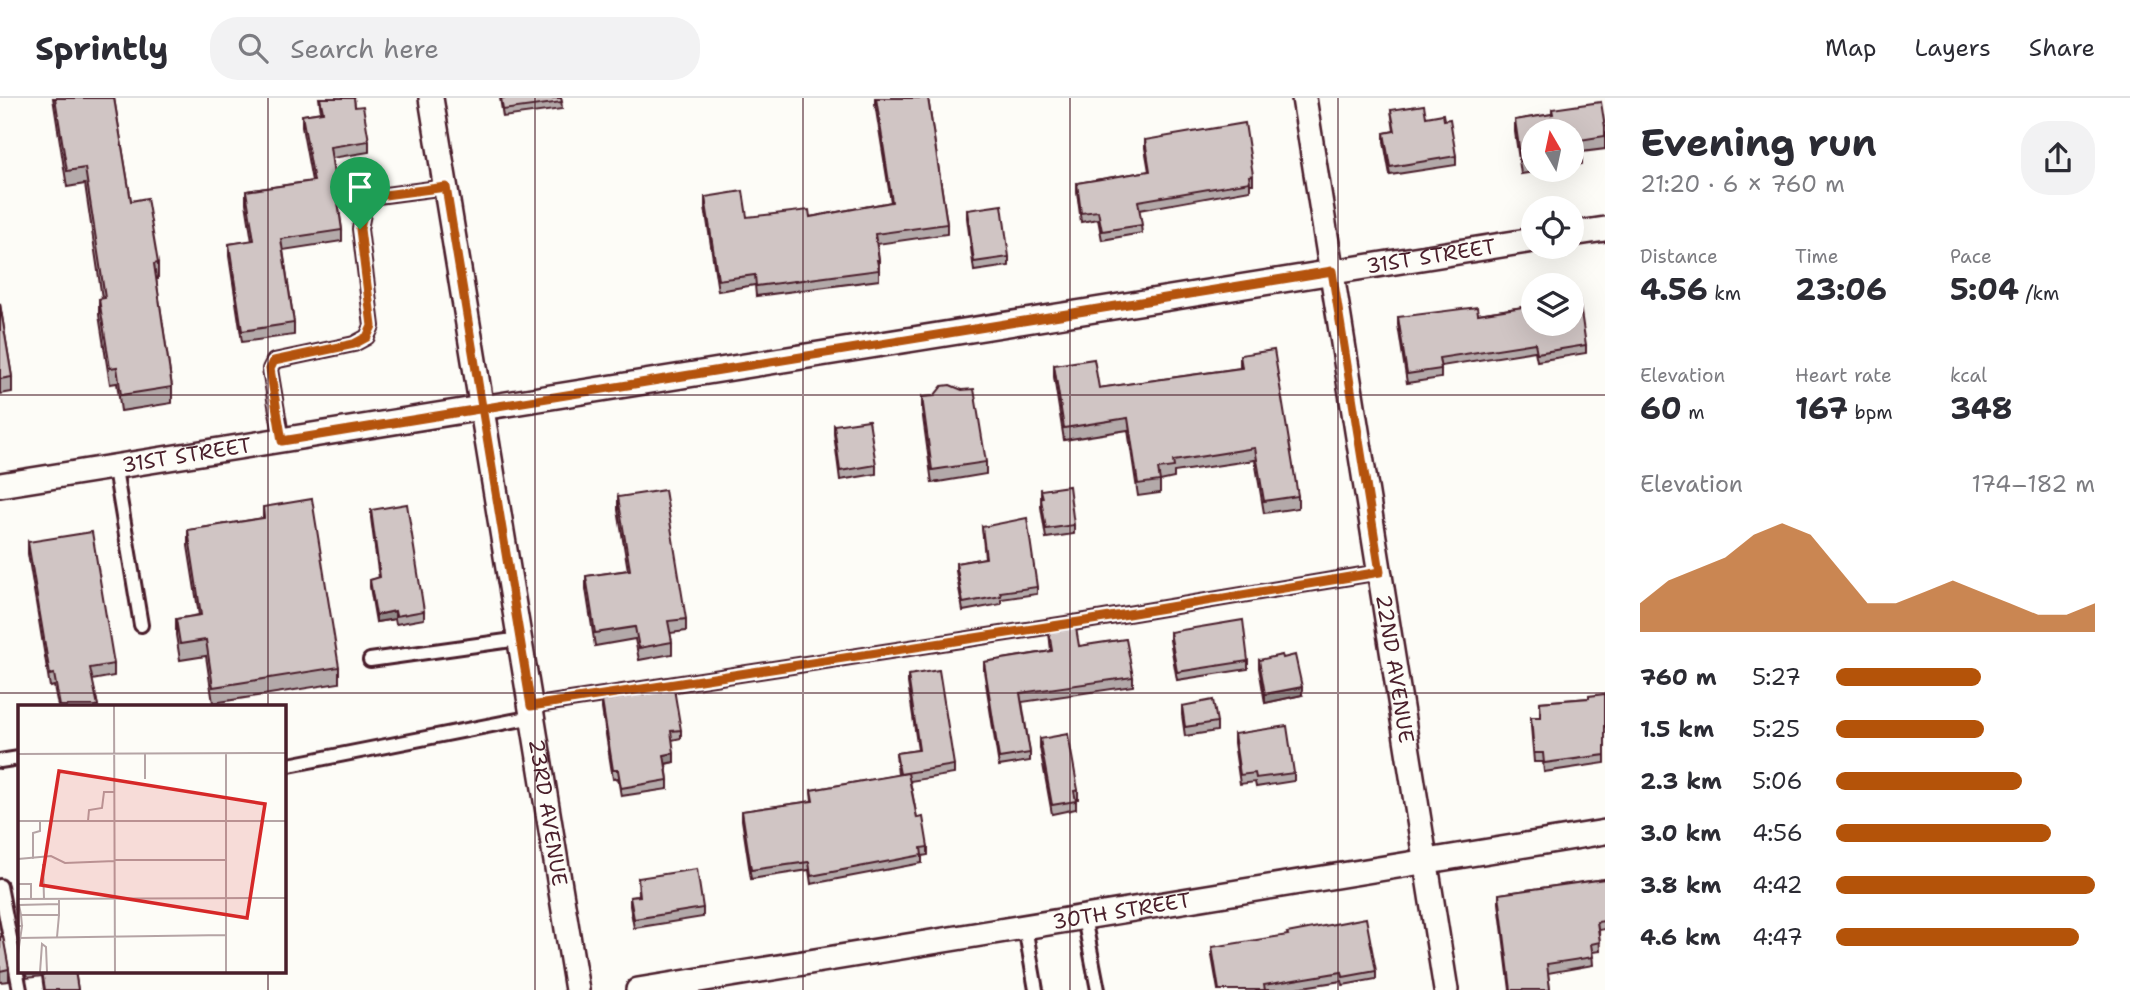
<!DOCTYPE html>
<html lang="en">
<head>
<meta charset="utf-8">
<style>
	body { margin:0; font-family:"Shantell Sans",sans-serif; background:#f2f2f3; color:#2b2b33; height:100vh; display:flex; flex-direction:column; font-size:26px; white-space:nowrap }
	* { box-sizing:border-box; margin:0 }
	p { font-size:23px; color:#7c7c81 }
	.icon { flex:none; width:38px; height:38px; fill:none; stroke:currentColor; stroke-width:2; stroke-linecap:round; stroke-linejoin:round }
	.map { position:relative; flex:1; overflow:hidden }
	.panel { display:flex; flex-direction:column; background:#fff; width:525px }
	.panel>* { flex:none }
	.needle { width:46px; rotate:351deg }
	.tools { position:absolute; left:1521px; top:21px; display:grid; gap:14px }
	.tools a { display:grid; place-items:center; width:63px; height:63px; border-radius:50%; background:#fff; box-shadow:0 7px 28px #0002; font-size:35px }
	.pin { position:absolute; display:grid; place-items:center; width:60px; height:60px; color:#fff; margin:-72px -30px; border-radius:50% 50% 50% 0; rotate:-45deg; box-shadow:0 0 7px #0007 }
	.pin .icon { rotate:45deg }
	.round { display:grid; place-items:center; flex:none; width:74px; height:74px; border-radius:28px; background:#f2f2f3 }
	.headline { display:flex; align-items:center; justify-content:space-between; height:119px; padding:0 35px }
	h1 { font-size:38px; font-weight:700; line-height:52px }
	.figures { display:grid; grid-template-columns:repeat(3,1fr); gap:10px; height:119px; padding:7px 35px }
	.figures div { display:grid; align-content:center }
	.figures b { font-size:30px; font-weight:700 }
	.figures small { font-size:19px; font-weight:400 }
	.figures p { font-size:19px }
	.chart { height:196px; padding:14px 35px }
	.chart p { display:flex; justify-content:space-between }
	.chart svg { width:100%; height:126px; margin-top:7px; fill:#b45309; opacity:.7 }
	ul { padding:0 35px; list-style:none; font-size:23px }
	li { display:grid; grid-template-columns:112px 84px 1fr; align-items:center; height:52px }
	li i { height:18px; border-radius:9px; background:#b45309 }
	header { display:flex; align-items:center; gap:42px; box-sizing:border-box; height:98px; padding:0 35px; background:#fff; border-bottom:2px solid #e1e1e2 }
	header strong { font-size:33px }
	nav { display:flex; gap:38px; margin-inline-start:auto; font-size:24px }
	.search { width:490px; height:63px; background:#f2f2f3; display:flex; align-items:center; gap:18px; box-sizing:border-box; padding:0 24px; border-radius:28px; color:#7c7c81; font-size:26px }
	main { display:flex; flex:1; min-height:0 }
	.map>svg:first-child { display:block }
</style>
</head>
<body>
<header>
<strong>Sprintly</strong>
<div class="search"><svg class="icon" aria-label="search" viewBox="0 0 24 24"><circle cx="10" cy="10" r="6"/><path d="M15 15l6 6"/></svg>Search here</div>
<nav><a>Map</a><a>Layers</a><a>Share</a></nav>
</header>
<main>
<div class="map">
<svg width="1605" height="892" viewBox="0 0 1605 892">
	<rect width="100%" height="100%" fill="#fdfcf7"/>
	<filter id="ink" filterUnits="userSpaceOnUse"><feTurbulence type="fractalNoise" baseFrequency=".0143" numOctaves="2"/><feDisplacementMap in="SourceGraphic" scale="14" xChannelSelector="R" yChannelSelector="G"/><feConvolveMatrix kernelMatrix="1 2 1 2 8 2 1 2 1" color-interpolation-filters="sRGB"/></filter>
	<g filter="url(#ink)">
		<g fill="none" stroke-linecap="round" stroke-linejoin="round">
			<defs>
				<path id="lane" d="M282 343 270 271 274 263 354 246 367 239 372 228 360 131 365 106 378 98 446 89
					M115 371 141 527
					M370 562 520 541
					M531 608 1092 522 1380 474
					M0 663 19 660
					M284 668 533 619
					M0 788 20 892
					M1084 820 1098 892
					M1025 829 1036 892"/>
				<g id="street">
					<path id="s1" d="M431 0 577 892"/>
					<path id="s2" d="M1304 0 1446 892"/>
					<path d="M1572 136 1605 131"/>
					<path id="s3" d="M0 387 1533 142"/>
					<path id="s4" d="M638 892 1605 734"/>
				</g>
			</defs>
			<use href="#lane" stroke="#4a1f2b" stroke-width="18"/>
			<use href="#street" stroke="#4a1f2b" stroke-width="28"/>
			<use href="#lane" stroke="#fdfcf7" stroke-width="12"/>
			<use href="#street" stroke="#fdfcf7" stroke-width="23"/>
		</g>
		<path fill="#b3a9a9" stroke="#4a1f2b" stroke-width="2" d="M53 0H114L131 103 158 165V181H156L172 289V305L121 313 117 285 110 286 99 217V201L102 200 85 86 67 89Z
			M319 0H354L355 9 369 43V54L332 60 342 132V143L283 152 294 225V237L242 244 229 158V146L252 143 246 105V93L312 83 302 29V17L321 14Z
			M500 0H561L562 11 503 19Z
			M875 0H928L947 126V136L877 146 879 162V182L756 198 755 187 718 193 705 109V99L747 119H810L891 104 875 6Z
			M1552 11 1605 29V51L1582 54V66L1572 68V33H1533V72H1547L1521 76 1515 34V22L1552 16Z
			M1391 12 1444 22 1456 58V67L1390 77 1384 44V35L1394 33Z
			M1145 42 1253 77V86H1250V92L1139 112 1142 135 1102 142 1098 121 1081 124 1077 94V85L1149 73 1145 50Z
			M967 112 1009 159V168L974 173 967 120Z
			M1528 196 1586 247V255L1537 263 1535 253 1441 268V280L1407 285 1398 227V219L1478 216 1529 208Z
			M0 206 12 279V294L0 296Z
			M1240 257 1298 398V410L1264 415 1255 362 1174 374V380L1160 383V395L1138 398 1128 332 1064 342 1054 279V267L1099 290 1240 270Z
			M922 299 986 364V376L932 385 922 312Z
			M834 327 876 367V376L840 382 834 336Z
			M1041 392 1074 427V436L1046 440 1041 409Z
			M618 399 686 521V533L670 535 672 544V556L639 562 635 541 595 548 586 491V478L628 472 618 412Z
			M263 409 339 569V585L213 605 206 558 180 562 176 537V521L199 517 188 448V432L263 420Z
			M371 412 424 513V521L396 526 395 521 376 524 370 489V482L379 480 371 420Z
			M982 429 1037 489V496L1001 501V506L963 513 956 473V465L985 460Z
			M28 444 114 566V578L92 582 98 608H58L54 588 50 589 28 456Z
			M1049 534 1079 548 1133 579V588L1022 604 1030 655V663L999 668 984 573V564L1051 553Z
			M1170 534 1248 563V571L1177 582 1170 542Z
			M1259 562 1302 597 1265 605 1259 570Z
			M908 577 954 667V676L910 683 917 720 928 749V757L922 758V765L811 786 809 772 751 781 742 722V713L812 703 811 692 898 677 896 655 918 652 908 585Z
			M1605 596V665L1544 674 1543 664H1534L1531 628V619H1540V604L1589 600Z
			M602 603 681 632V640L672 642 674 664 666 666 668 682V691L621 698 618 680 613 681 602 611Z
			M1182 608 1217 624V633L1185 638 1182 617Z
			M1234 636 1294 675V683L1256 689 1255 684 1240 686 1234 645Z
			M1040 641 1078 692V701H1076V711L1052 716 1040 650Z
			M638 780 703 810V819L634 830 630 808V799L639 798Z
			M1605 781V831L1599 832 1600 853 1592 854 1593 867 1548 875 1550 892H1510L1499 805V796Z
			M0 839 9 871V883L0 884Z
			M1212 849 1376 873V881L1343 887 1342 883 1283 892H1218L1212 858Z
			M25 873H75L78 892H44L42 878 27 880Z"/>
		<path fill="#928a89" stroke="#4a1f2b" stroke-width="2" d="M395 513V521L376 524V517Z
			M1302 589V597L1265 605V596Z
			M674 655V664L664 666V657Z"/>
		<path fill="#d0c5c4" stroke="#4a1f2b" stroke-width="2" d="M55 0H114L131 103 147 100 158 165 154 166 172 289 121 297 117 269 110 270 99 201 105 200 85 70 67 73Z
			M320 0H354L355 9 363 8 369 43 330 49 342 132 281 141 294 225 242 233 229 146 254 142 246 93 314 83 302 17 323 14Z
			M501 0H561L562 4 503 12Z
			M876 0H928L947 126 875 136 879 162H877L879 172 756 188 755 177 718 182 705 99 743 93 747 119 809 112 810 119 892 104Z
			M1601 4 1605 29V38L1580 42 1582 54 1572 55V33H1533V61L1521 63 1515 22 1553 16 1552 11Z
			M1424 7 1426 19 1443 16 1444 22 1450 21 1456 58 1390 69 1384 35 1395 33 1391 12Z
			M1245 25 1253 77 1249 78 1250 84 1138 103 1142 127 1102 133 1098 113 1081 115 1077 85 1150 73 1145 42Z
			M1002 107 1009 159 974 164 967 112Z
			M1533 195V226H1572V202L1579 201 1586 247 1537 255 1535 245 1439 260 1441 271 1407 276 1398 219 1477 209 1478 216 1530 208 1528 196Z
			M0 206 12 279 0 281Z
			M1274 252 1298 398 1264 403 1255 350 1173 363 1174 369 1158 371 1160 383 1138 386 1128 320 1064 330 1054 267 1094 261 1099 290 1242 270 1240 257Z
			M950 287 962 292 974 291 986 364 932 372 922 299 934 298 942 288Z
			M869 322 876 367 840 373 834 327Z
			M1069 388 1074 427 1046 431 1041 401 1043 400 1041 392Z
			M665 392 686 521 668 523 672 544 639 550 635 529 595 535 586 478 630 472 618 399Z
			M312 401 339 569 213 589 206 542 180 546 176 521 201 517 188 432 264 420 263 409Z
			M407 406 424 513 396 518 395 513 376 517 370 482 380 479 371 412Z
			M1027 420 1037 489 1000 494 1001 498 963 505 956 465 986 460 982 429Z
			M92 434 114 566 90 570 98 608H60L54 576 50 577 28 444Z
			M1243 522 1248 563 1177 574 1170 534Z
			M1076 530 1079 548 1126 541 1133 579 1020 595 1030 655 999 660 984 564 1052 553 1049 534Z
			M1282 557 1283 560 1295 557 1302 589 1265 596 1259 562Z
			M939 572 954 667 900 676 896 655 919 652 908 577Z
			M674 591 681 632 671 633 674 655 664 657 668 682 621 690 618 672H613L602 603Z
			M1605 596V657L1544 665 1543 655H1534L1531 619H1541L1540 604 1589 600V598Z
			M1213 602 1217 624 1185 629 1182 608Z
			M1287 628 1294 675 1256 680 1255 675 1240 677 1234 636Z
			M1068 636 1078 692 1074 693 1076 703 1052 707 1040 641Z
			M908 675 917 720 923 719 928 749 921 750 922 757 811 778 809 764 751 772 742 713 813 703 811 692Z
			M697 771 703 810 634 821 630 799 640 798 638 780Z
			M1605 781V815H1604L1605 823 1597 824 1600 844 1591 846 1593 859 1547 866 1550 892H1511L1499 796Z
			M1366 820 1376 873 1343 879 1342 874 1264 887 1265 892H1219L1212 849 1288 837 1287 835Z
			M3 838 9 871 0 873V839Z
			M42 873H75L78 892H45Z"/>
	</g>
	<g fill="none" stroke-linecap="round" stroke-linejoin="round" filter="url(#ink)">
		<defs>
			<path id="route" d="M360 131 365 106 377 98 446 89 482 309 531 608 1092 522 1380 474 1332 173 282 343 270 271 274 263 354 246 367 239 372 228 360 131"/>
		</defs>
		<use href="#route" stroke="#fff" stroke-width="14"/>
		<use href="#route" stroke="#b45309" stroke-width="9"/>
	</g>
	<path fill="none" stroke="#4a1f2b" stroke-width="2" stroke-opacity="0.55" d="M268 0V608M535 0V892M803 0V892M1070 0V892M1338 0V892M0 297H1605M0 595H1605M268 873V892"/>
	<g text-anchor="middle" stroke-width="7" stroke-linejoin="round" paint-order="stroke">
		<g font-size="21" fill="#4a1f2b" stroke="#fdfcf7">
			<text dy="7" stroke="none"><textPath href="#s3" startOffset="1449">31ST STREET</textPath></text>
			<text dy="7" stroke="none"><textPath href="#s3" startOffset="189">31ST STREET</textPath></text>
			<text dy="7" stroke="none"><textPath href="#s2" startOffset="578">22ND AVENUE</textPath></text>
			<text dy="7" stroke="none"><textPath href="#s1" startOffset="724">23RD AVENUE</textPath></text>
			<text dy="7" stroke="none"><textPath href="#s4" startOffset="490">30TH STREET</textPath></text>
		</g>
	</g>
	<g transform="translate(18 607)">
		<rect width="268" height="268" fill="#fdfcf7"/>
		<path fill="none" stroke="#b5a4a5" stroke-width="2" d="M96 1 97 267M127 48V74M0 49 268 48M208 49V267M0 116H268M70 116 71 105 84 103 86 87H96M0 154 33 151 47 158 97 156M15 154V128L22 126V116M97 155H208M25 159 26 194M0 179H13V194M0 194 268 193M3 210 1 200 41 199M0 221H4L0 249M4 221 3 210H41V194M39 232 41 210M0 233 208 230M22 267 24 239 28 242 29 267"/>
		<path fill="#d62828" fill-opacity="0.15" stroke="#d62828" stroke-width="3.5" d="M41 66 247 99 229 213 23 180Z"/>
		<rect width="268" height="268" fill="none" stroke="#4a1f2b" stroke-width="3.5"/>
	</g>
</svg>
<div class="tools">
<a><svg class="needle" viewBox="-14 -14 28 28"><path d="M0-13l5 13h-10z" fill="#e53935"/><path d="M0 13l5-13h-10z" fill="#7c7c81"/></svg></a>
<a><svg class="icon" aria-label="locate" viewBox="0 0 24 24"><circle cx="12" cy="12" r="6"/><path d="M12 2v4M12 18v4M2 12h4M18 12h4"/></svg></a>
<a><svg class="icon" aria-label="layers" viewBox="0 0 24 24"><path d="M12 4l9 5-9 5-9-5zM3 14l9 5 9-5"/></svg></a>
</div>
<div class="pin" style="left:360px;top:131px;background:#1e9e55"><svg class="icon" aria-label="arrive" viewBox="0 0 24 24"><path d="M6 21V4h12l-3 4 3 4H6"/></svg></div>
</div>
<section class="panel">
<div class="headline"><div><h1>Evening run</h1><p>21:20 · 6 × 760 m</p></div><a class="round"><svg class="icon" aria-label="share" viewBox="0 0 24 24"><path d="M12 15V3M7 8l5-5 5 5M5 13v7h14v-7"/></svg></a></div>
<div class="figures">
<div><p>Distance</p><b>4.56<small> km</small></b></div>
<div><p>Time</p><b>23:06</b></div>
<div><p>Pace</p><b>5:04<small> /km</small></b></div>
</div>
<div class="figures">
<div><p>Elevation</p><b>60<small> m</small></b></div>
<div><p>Heart rate</p><b>167<small> bpm</small></b></div>
<div><p>kcal</p><b>348</b></div>
</div>
<div class="chart"><p><span>Elevation</span>174–182 m</p>
<svg viewBox="0 0 160 44" preserveAspectRatio="none"><path d="M0 44V34L10 26L20 22L30 18L40 10L50 6L60 10L70 22L80 34L90 34L100 30L110 26L120 30L130 34L140 38L150 38L160 34V44z"/></svg>
</div>
<ul>
<li><b>760 m</b>5:27<i style="width:56%"></i></li>
<li><b>1.5 km</b>5:25<i style="width:57%"></i></li>
<li><b>2.3 km</b>5:06<i style="width:72%"></i></li>
<li><b>3.0 km</b>4:56<i style="width:83%"></i></li>
<li><b>3.8 km</b>4:42<i style="width:100%"></i></li>
<li><b>4.6 km</b>4:47<i style="width:94%"></i></li>
</ul>
</section>
</main>
</body>
</html>
